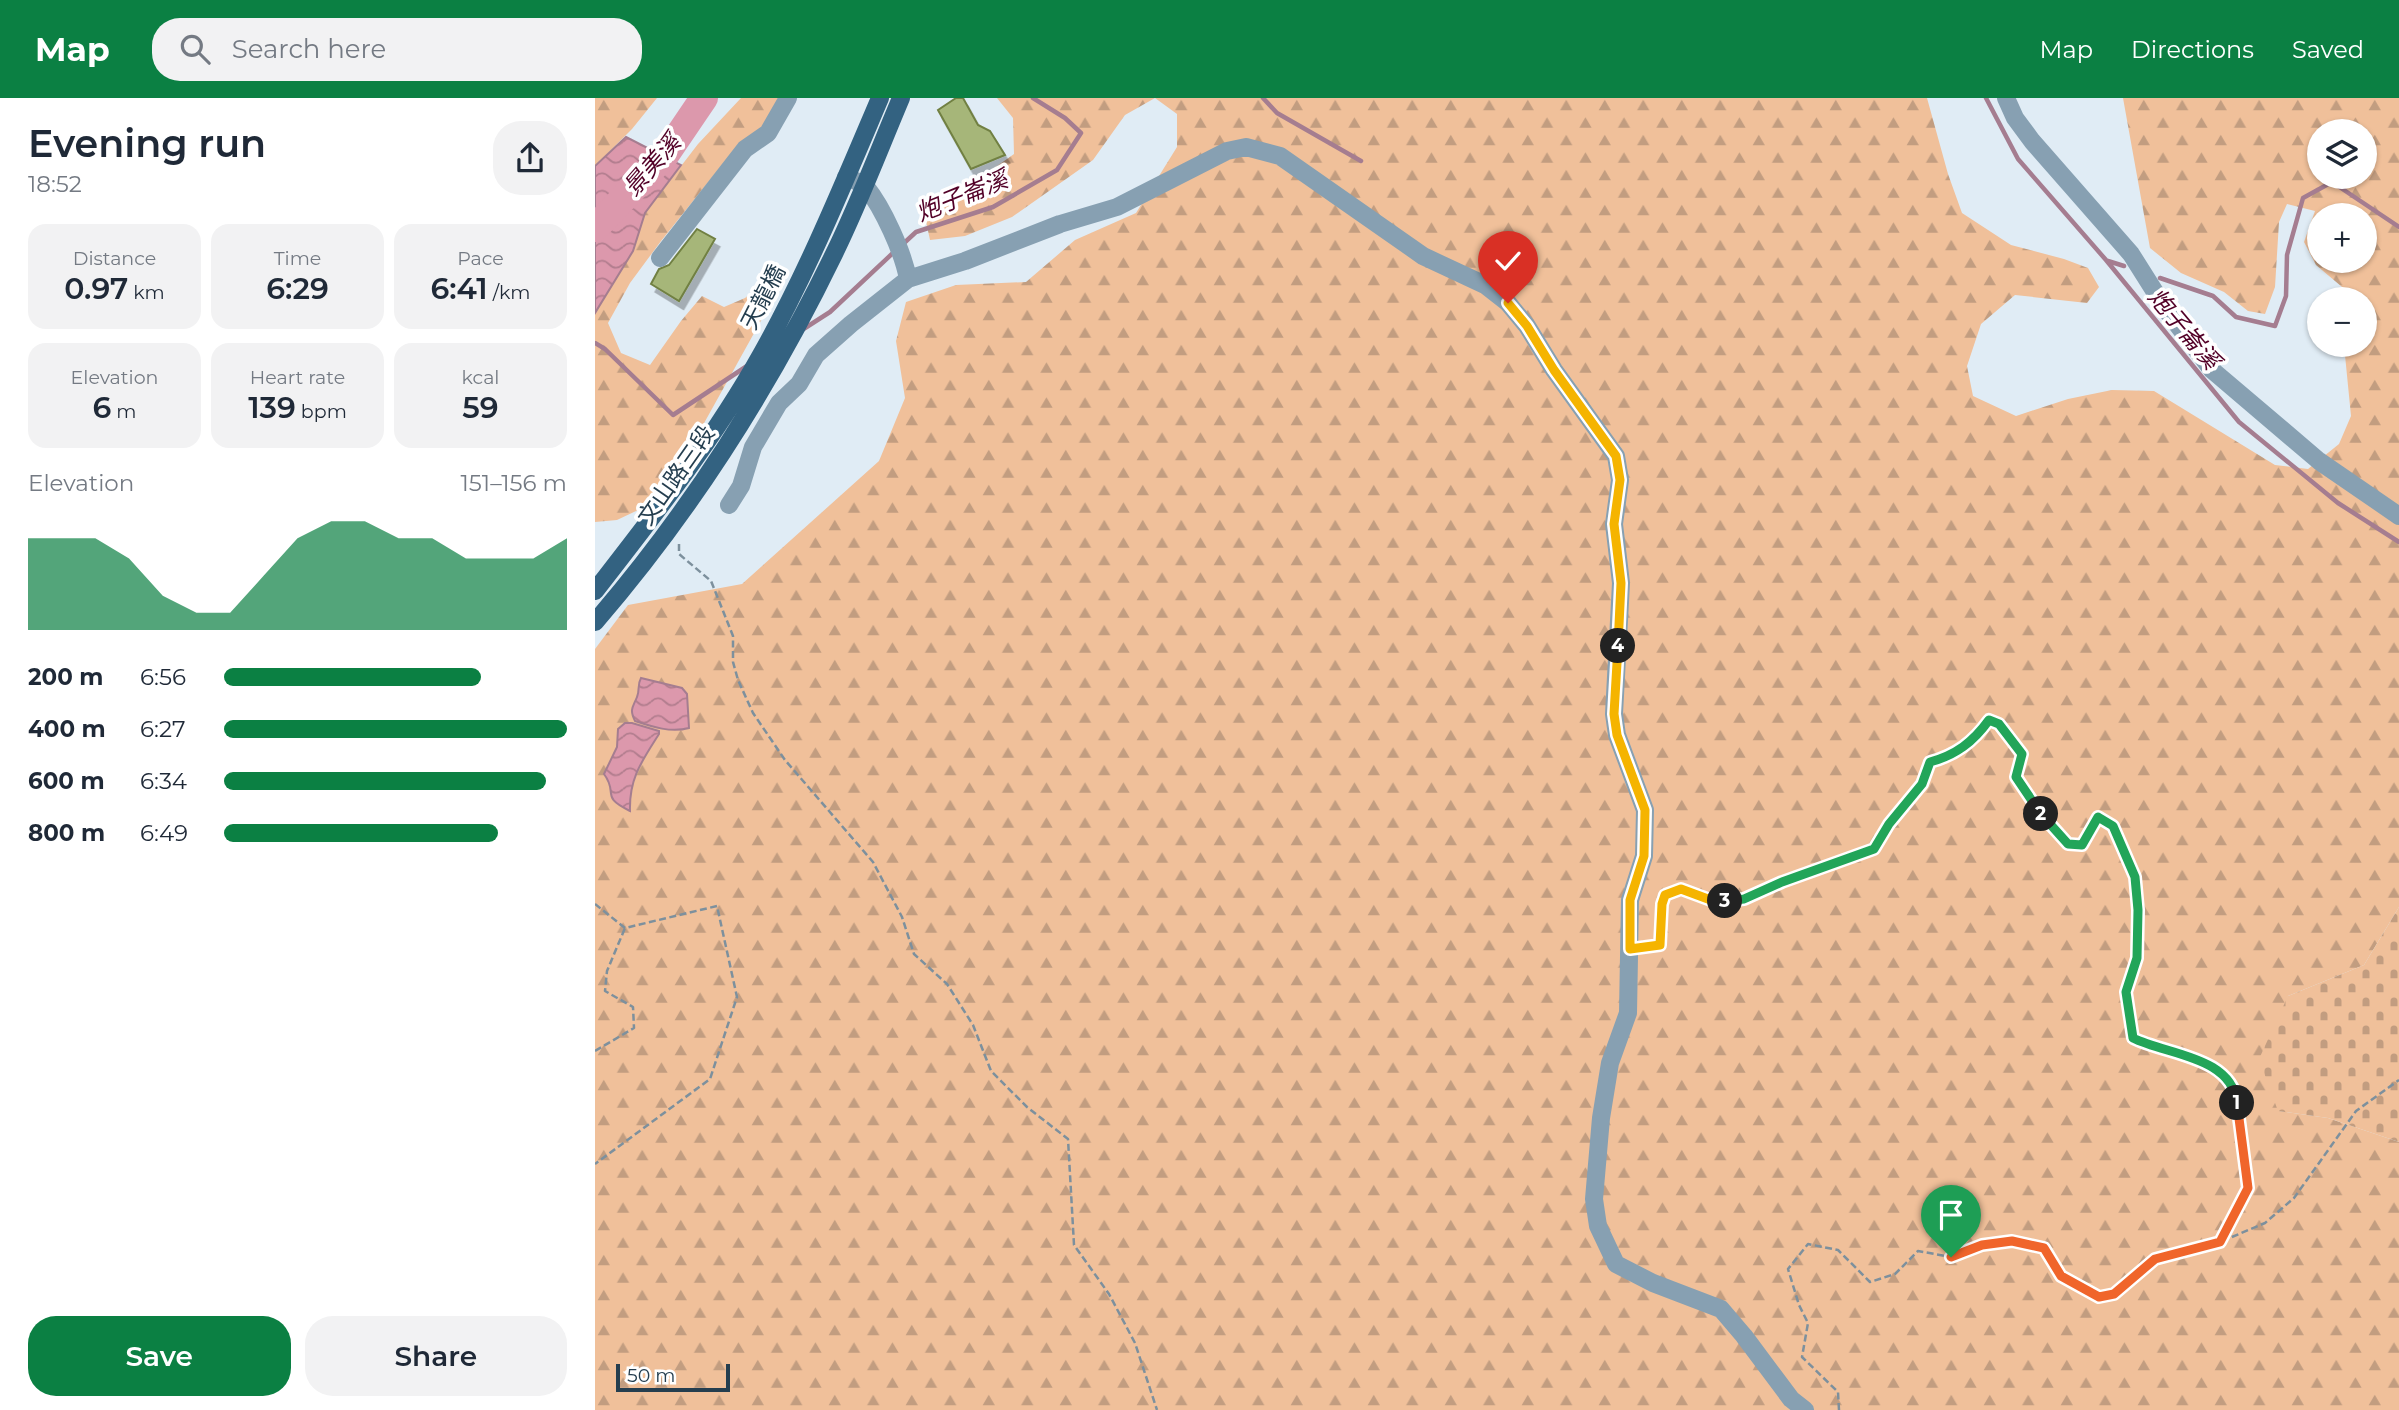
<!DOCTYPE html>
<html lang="en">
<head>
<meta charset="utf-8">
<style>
	body { margin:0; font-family:Montserrat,"Noto Sans TC",sans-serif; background:#f2f2f3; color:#1f2937; height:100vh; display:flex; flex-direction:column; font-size:26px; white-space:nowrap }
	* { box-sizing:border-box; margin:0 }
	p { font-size:23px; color:#747a83 }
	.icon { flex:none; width:38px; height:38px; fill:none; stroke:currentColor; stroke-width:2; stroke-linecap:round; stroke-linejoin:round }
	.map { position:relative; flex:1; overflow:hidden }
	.sheet { display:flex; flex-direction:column; background:#fff; width:595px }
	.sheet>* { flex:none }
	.fabs { position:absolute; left:1712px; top:21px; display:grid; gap:14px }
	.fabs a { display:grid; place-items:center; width:70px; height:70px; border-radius:50%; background:#fff; box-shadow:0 2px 5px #0004; font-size:35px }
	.scale { position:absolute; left:21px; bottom:18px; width:114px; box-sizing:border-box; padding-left:7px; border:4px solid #253e4f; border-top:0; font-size:19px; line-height:24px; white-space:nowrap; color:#253e4f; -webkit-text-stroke:5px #fff; paint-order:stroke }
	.pin { position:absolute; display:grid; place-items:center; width:60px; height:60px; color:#fff; margin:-72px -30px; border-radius:50% 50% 50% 0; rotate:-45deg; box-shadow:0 0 7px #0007 }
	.pin .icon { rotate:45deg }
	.km { position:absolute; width:35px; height:35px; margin:-18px; border-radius:50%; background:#222; color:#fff; font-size:19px; line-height:35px; text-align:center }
	.round { display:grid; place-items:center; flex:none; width:74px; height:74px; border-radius:28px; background:#f2f2f3 }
	.overview { display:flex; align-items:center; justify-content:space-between; height:119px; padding:0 28px }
	h1 { font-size:38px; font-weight:600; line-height:52px }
	.figures { display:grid; grid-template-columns:repeat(3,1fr); gap:10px; height:119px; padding:7px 28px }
	.figures div { display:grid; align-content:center; border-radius:18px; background:#f2f2f3; text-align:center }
	.figures b { font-size:30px; font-weight:600 }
	.figures small { font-size:19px; font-weight:400 }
	.figures p { font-size:19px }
	.chart { height:196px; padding:14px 28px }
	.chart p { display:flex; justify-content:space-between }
	.chart svg { width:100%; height:126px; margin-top:7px; fill:#0b8043; opacity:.7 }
	.action { display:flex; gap:14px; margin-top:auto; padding:14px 28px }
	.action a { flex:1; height:80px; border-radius:28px; background:#0b8043; color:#fff; font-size:28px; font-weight:600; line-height:80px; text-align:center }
	.action a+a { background:#f2f2f3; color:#1f2937 }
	ul { padding:0 28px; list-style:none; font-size:23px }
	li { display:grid; grid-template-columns:112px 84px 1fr; align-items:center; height:52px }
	li i { height:18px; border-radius:9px; background:#0b8043 }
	header { display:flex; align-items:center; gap:42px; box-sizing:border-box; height:98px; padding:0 35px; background:#0b8043; color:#fff }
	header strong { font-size:33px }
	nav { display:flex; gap:38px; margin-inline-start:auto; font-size:24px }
	.search { width:490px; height:63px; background:#f2f2f3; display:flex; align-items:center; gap:18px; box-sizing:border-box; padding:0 24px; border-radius:28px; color:#747a83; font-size:26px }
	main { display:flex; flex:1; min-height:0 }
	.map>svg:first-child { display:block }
</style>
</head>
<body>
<header>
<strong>Map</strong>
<div class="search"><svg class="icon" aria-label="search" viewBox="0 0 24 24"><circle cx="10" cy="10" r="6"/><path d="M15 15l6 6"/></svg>Search here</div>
<nav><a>Map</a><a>Directions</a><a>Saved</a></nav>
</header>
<main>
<section class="sheet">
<div class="overview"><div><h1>Evening run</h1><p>18:52</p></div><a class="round"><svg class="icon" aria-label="share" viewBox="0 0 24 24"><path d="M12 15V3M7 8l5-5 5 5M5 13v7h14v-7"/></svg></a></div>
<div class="figures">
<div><p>Distance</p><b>0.97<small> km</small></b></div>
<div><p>Time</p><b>6:29</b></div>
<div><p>Pace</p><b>6:41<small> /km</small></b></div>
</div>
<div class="figures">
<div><p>Elevation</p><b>6<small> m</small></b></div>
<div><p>Heart rate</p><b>139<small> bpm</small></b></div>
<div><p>kcal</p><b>59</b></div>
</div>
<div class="chart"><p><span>Elevation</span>151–156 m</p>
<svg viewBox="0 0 160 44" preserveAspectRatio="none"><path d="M0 44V12L10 12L20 12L30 19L40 32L50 38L60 38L70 25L80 12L90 6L100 6L110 12L120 12L130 19L140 19L150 19L160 12V44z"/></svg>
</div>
<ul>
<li><b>200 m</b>6:56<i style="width:75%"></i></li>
<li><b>400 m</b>6:27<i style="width:100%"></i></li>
<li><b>600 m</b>6:34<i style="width:94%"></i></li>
<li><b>800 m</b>6:49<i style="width:80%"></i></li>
</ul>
<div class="action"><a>Save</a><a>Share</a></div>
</section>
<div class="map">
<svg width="1804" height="1312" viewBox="0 0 1804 1312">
	<defs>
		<pattern id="forest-firs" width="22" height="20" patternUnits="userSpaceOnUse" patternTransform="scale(1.75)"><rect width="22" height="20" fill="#f0c09a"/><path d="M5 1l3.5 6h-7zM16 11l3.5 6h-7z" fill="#c29d80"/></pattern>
		<pattern id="cemetery-stones" width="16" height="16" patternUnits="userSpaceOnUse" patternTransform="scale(1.75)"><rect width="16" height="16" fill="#f0c09a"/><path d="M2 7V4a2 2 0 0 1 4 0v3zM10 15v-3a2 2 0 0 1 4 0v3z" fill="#c29d80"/></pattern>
		<pattern id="water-waves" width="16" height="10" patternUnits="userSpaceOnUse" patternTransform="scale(1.75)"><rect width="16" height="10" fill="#dc98ac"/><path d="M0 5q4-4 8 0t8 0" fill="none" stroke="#b27d8e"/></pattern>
		<filter id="shadow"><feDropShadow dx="4.5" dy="8" stdDeviation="0" flood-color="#0004"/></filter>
	</defs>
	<rect width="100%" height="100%" fill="#e0ecf5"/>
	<path fill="url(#forest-firs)" fill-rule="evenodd" d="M0 0H62L37 31 0 68Z
		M146 0H186L170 28 139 52 66 143 35 185 13 225 26 255 55 267 86 223 107 198 129 209 150 200 170 184 183 192 98 345 58 405 22 422 0 424V215L38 153 50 115 103 46Z
		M402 0H1332L1353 76 1367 115 1416 147 1469 161 1493 170 1504 189 1492 205 1420 197 1386 226 1372 268 1378 298 1421 318 1473 301 1517 292 1559 293 1680 367 1713 371 1744 346 1756 318 1749 247H1769V201H1752L1753 194 1721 167 1709 144 1720 113 1692 106 1684 124 1680 189 1670 216 1653 213 1629 194 1586 175 1555 150 1528 0H1804V809L1769 867 1693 898 1684 1013 1733 1020 1804 1044V1312H0V551L33 507 147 486 284 363 310 300 301 243 311 204 361 187 431 184 480 142 541 115 582 49V16L560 0 530 17 498 62 417 119 370 138 335 142 330 119 419 56 418 20ZM1724 33H1769V79H1724ZM1724 117H1769V163H1724Z"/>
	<path fill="url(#cemetery-stones)" d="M1804 809V1044L1733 1020 1683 1013 1664 961 1693 898 1769 867Z"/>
	<path fill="url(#water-waves)" stroke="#a57d90" stroke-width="2" d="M31 39 86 67 50 115 38 153 0 215V68Z
		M46 580 87 590 92 596 94 630C76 635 58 629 40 623 34 611 38 609 42 599 45 592 42 587 46 580Z
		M30 625H37L64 633V636C47 663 34 680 35 713 4 698 24 696 9 676L22 649 23 631Z"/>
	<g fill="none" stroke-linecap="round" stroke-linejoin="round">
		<path stroke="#a57d90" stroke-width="4.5" d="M668 0 682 15 766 63
			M1391 0 1423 61 1511 162 1644 324 1743 405 1804 444
			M308 146 321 134 398 109 462 72 486 35 470 20 438 0
			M1513 163 1529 168
			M1565 180 1618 198 1641 219 1680 228 1691 198 1692 157 1708 100 1737 84 1804 129
			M207 232 235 214 299 154
			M0 245 10 251 78 317 152 268"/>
		<path stroke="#dc98ac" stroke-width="28" d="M0 130 71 56 109 0"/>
	</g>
	<path fill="#a6b679" stroke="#718043" stroke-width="2" filter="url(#shadow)" d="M361 0H368L383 27 395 33 410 57 376 71 343 12Z
		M102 131 120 141 84 203 56 186 64 171 74 167Z"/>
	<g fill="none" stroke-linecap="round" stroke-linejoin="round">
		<path stroke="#7d909d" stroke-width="2.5" stroke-dasharray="7 3.5" stroke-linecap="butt" d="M84 446V456L116 483 138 538V564L143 582 158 615 190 662 278 764 307 819 319 856 352 886 378 927 396 973 432 1009 473 1041 479 1147 514 1196 540 1245 562 1312
			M0 806 30 830 122 808 142 899 115 981 0 1066
			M1049 849 1065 847 1067 806 1070 797 1086 791 1121 804 1149 801 1187 784 1279 751 1294 726 1327 686 1335 664C1362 657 1377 645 1394 622L1403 626 1428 656 1421 679 1448 719 1473 746 1487 747 1502 719 1518 728 1540 779 1543 812 1542 860 1531 894 1538 940 1556 949 1588 957 1617 968 1640 991 1653 1090 1625 1144
			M0 953 39 930 38 909 10 893 12 873 30 830
			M1244 1312 1243 1294 1207 1259 1213 1225 1204 1207 1193 1171 1213 1146 1243 1152 1275 1184 1300 1176 1323 1153 1356 1159 1387 1147 1417 1143 1449 1150 1466 1178 1504 1199 1519 1196 1560 1161 1618 1147 1670 1125 1699 1100 1761 1013 1804 982"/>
		<path stroke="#87a0b2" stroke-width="18" d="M1411 0 1420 20 1437 43 1536 156 1572 213 1617 272 1724 363 1804 418
			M251 79C258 82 266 84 271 89 288 110 308 154 313 181L370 163 465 126 522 109 632 53 651 49 685 58 828 158 890 187 913 205 932 228 959 272 1021 358 1025 382 1019 426 1026 485 1019 616 1022 637 1050 712 1049 758 1035 802 1033 915 1015 965 1006 1020 999 1101 1003 1128 1021 1166 1058 1185 1126 1211 1149 1238 1196 1301 1210 1312
			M65 160 150 51 173 35 193 0
			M134 407 146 388 158 349 184 305 204 286 221 257 256 226 313 181"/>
		<path stroke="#336281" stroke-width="18" d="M0 493C59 417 119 341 166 257 212 175 248 87 285 0
			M0 524C96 413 175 288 239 156 264 105 284 52 306 0"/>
	</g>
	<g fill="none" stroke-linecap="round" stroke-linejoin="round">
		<defs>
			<path id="split-1" d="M1356 1159 1387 1147 1417 1143 1449 1150 1466 1178 1504 1199 1519 1196 1560 1161 1625 1144 1653 1090 1642 1005"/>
			<path id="split-2" d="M1446 716 1473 746 1487 747 1503 719 1518 728 1540 779 1543 812 1542 860 1531 894 1538 940C1572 957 1637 958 1642 1005"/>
			<path id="split-3" d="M1130 803 1149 801 1187 784 1279 751 1294 726 1327 686 1335 664C1361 657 1378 644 1394 622L1404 626 1427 656 1421 679 1446 716"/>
			<path id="split-4" d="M1023 548 1019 616 1022 637 1050 712 1049 758 1035 802V851L1065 847 1067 806 1070 797 1086 791 1121 804 1130 803"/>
			<path id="split-5" d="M913 205 932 228 959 272 1021 358 1025 382 1019 426 1026 485 1023 548"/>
		</defs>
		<use href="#split-1" stroke="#fff" stroke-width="14"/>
		<use href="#split-2" stroke="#fff" stroke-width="14"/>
		<use href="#split-3" stroke="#fff" stroke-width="14"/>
		<use href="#split-4" stroke="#fff" stroke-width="14"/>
		<use href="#split-5" stroke="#fff" stroke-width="14"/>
		<use href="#split-1" stroke="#f0652b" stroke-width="9"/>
		<use href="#split-2" stroke="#22a559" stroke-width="9"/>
		<use href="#split-3" stroke="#22a559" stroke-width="9"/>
		<use href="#split-4" stroke="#f5b400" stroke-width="9"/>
		<use href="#split-5" stroke="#f5b400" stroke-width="9"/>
	</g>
	<g text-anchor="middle" stroke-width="7" stroke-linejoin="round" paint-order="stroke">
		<g font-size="23" fill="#253e4f" stroke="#fff">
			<text transform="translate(168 199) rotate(-63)" y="8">天龍橋</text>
			<text transform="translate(81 377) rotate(-55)" y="8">文山路三段</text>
		</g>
		<g font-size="24" font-style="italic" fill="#520027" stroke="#fff">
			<text transform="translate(57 67) rotate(-49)" y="8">景美溪</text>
			<text transform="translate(367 98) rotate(-22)" y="8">炮子崙溪</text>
			<text transform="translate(1589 231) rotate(50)" y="8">炮子崙溪</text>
		</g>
	</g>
</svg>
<div class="fabs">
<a><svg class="icon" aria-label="layers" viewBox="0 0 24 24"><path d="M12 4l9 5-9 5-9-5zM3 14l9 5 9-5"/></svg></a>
<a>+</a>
<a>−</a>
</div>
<div class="scale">50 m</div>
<div class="pin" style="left:1356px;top:1159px;background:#1e9e55"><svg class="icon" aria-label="arrive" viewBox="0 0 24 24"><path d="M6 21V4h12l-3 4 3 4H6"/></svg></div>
<div class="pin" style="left:913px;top:205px;background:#d93025"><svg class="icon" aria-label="check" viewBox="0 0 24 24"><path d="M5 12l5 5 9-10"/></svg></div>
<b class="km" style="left:1642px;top:1005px">1</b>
<b class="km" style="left:1446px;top:716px">2</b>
<b class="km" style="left:1130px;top:803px">3</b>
<b class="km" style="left:1023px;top:548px">4</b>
</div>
</main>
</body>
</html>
